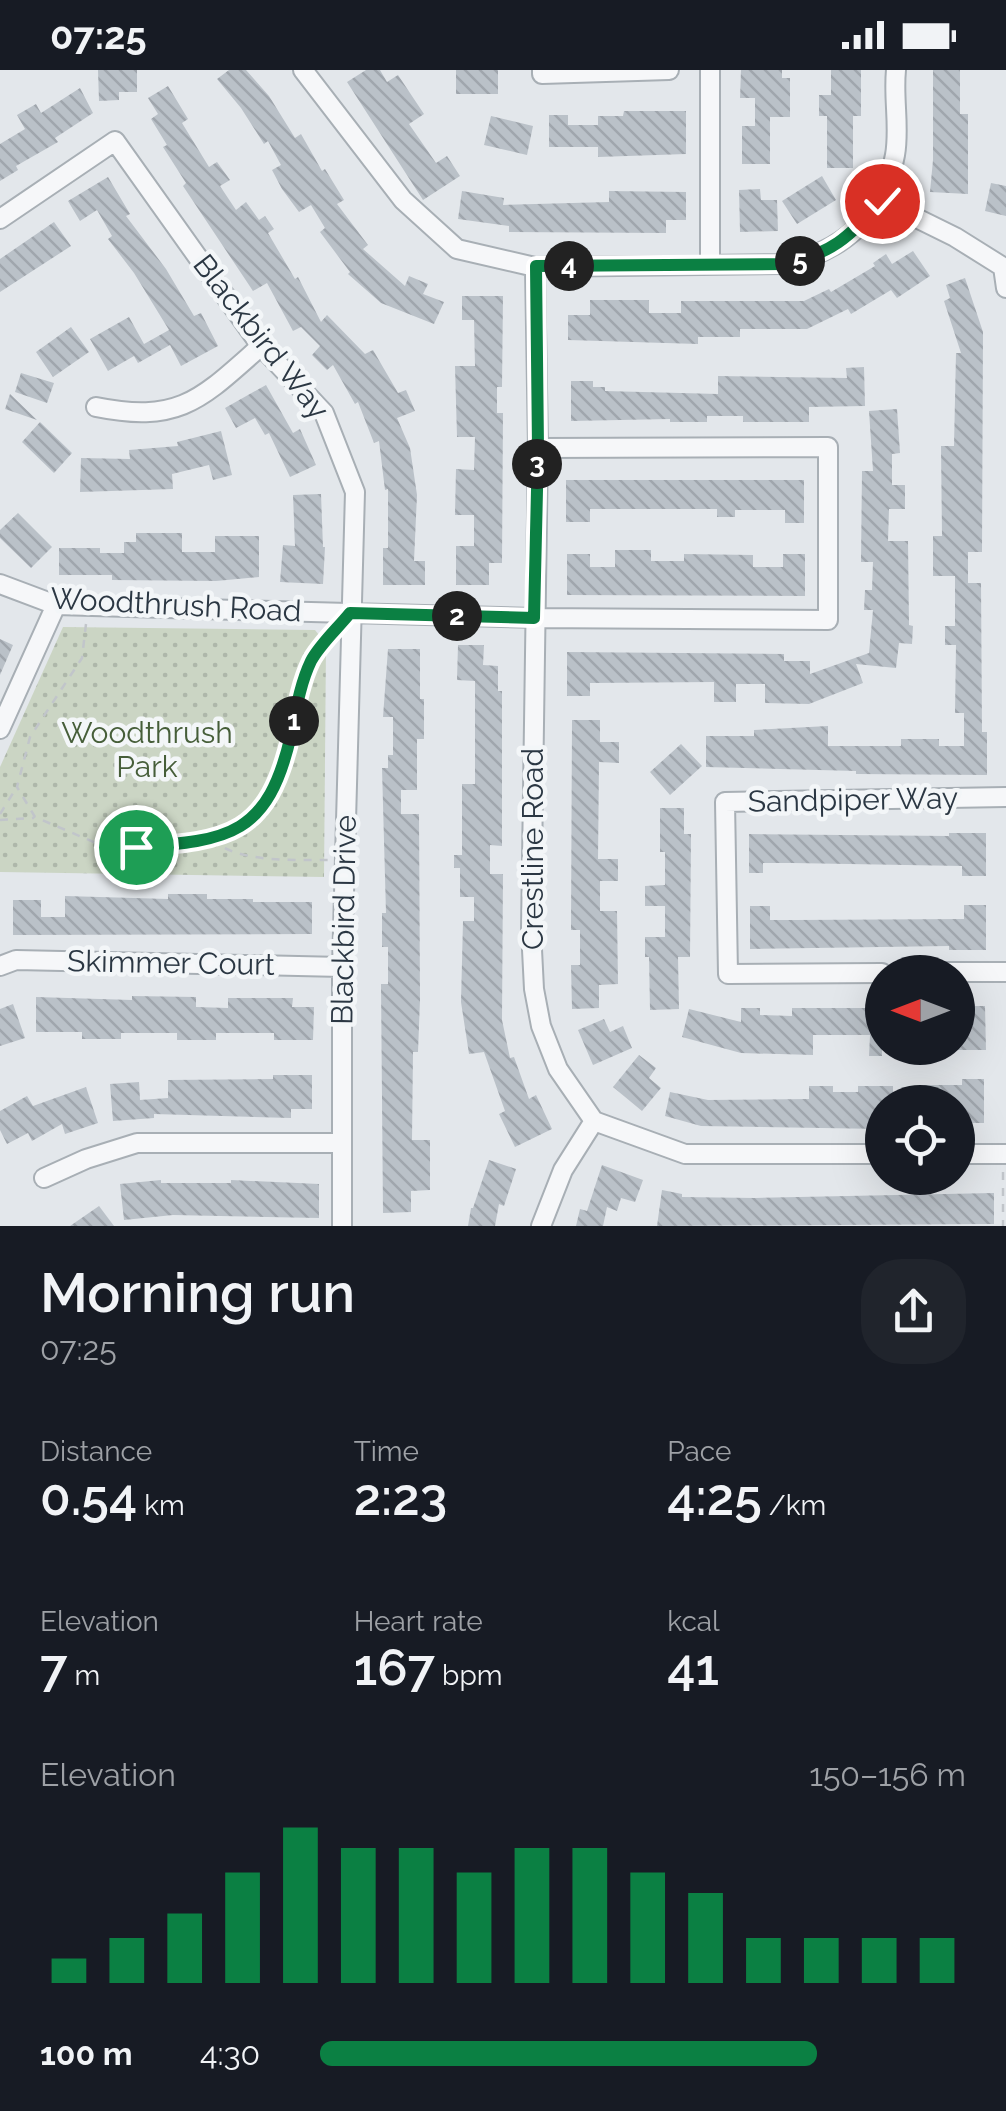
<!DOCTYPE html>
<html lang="en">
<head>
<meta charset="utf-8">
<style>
	body { margin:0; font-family:Raleway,sans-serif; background:#20242c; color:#f1f3f6; height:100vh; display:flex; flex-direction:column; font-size:38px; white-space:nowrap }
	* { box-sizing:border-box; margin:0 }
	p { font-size:32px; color:#9ea1a6 }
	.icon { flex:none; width:55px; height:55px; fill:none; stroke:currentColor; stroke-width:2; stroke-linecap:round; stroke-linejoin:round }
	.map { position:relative; height:1156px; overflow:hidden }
	.side { display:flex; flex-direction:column; background:#171b24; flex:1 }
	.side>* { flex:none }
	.needle { width:65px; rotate:270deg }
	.tools { position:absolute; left:865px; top:885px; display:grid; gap:20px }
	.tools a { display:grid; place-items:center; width:110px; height:110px; border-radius:50%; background:#171b24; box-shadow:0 10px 40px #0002; font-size:50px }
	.pin { position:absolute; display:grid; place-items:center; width:85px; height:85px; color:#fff; margin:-42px; border:5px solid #fff; border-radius:50%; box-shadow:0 2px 10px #0007 }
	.km { position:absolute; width:50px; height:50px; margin:-25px; border-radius:50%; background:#222; color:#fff; font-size:28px; line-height:50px; text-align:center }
	.round { display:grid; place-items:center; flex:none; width:105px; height:105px; border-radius:40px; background:#20242c }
	.head { display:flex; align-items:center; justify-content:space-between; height:170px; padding:0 40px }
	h1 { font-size:55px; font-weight:600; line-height:75px }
	.figures { display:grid; grid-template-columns:repeat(3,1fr); gap:15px; height:170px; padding:10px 40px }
	.figures div { display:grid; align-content:center }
	.figures b { font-size:50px; font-weight:600 }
	.figures small { font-size:28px; font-weight:400 }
	.figures p { font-size:28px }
	.chart { height:280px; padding:20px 40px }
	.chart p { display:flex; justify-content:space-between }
	.chart svg { width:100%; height:180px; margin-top:10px; stroke:#0b8043; stroke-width:6 }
	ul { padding:0 40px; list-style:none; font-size:32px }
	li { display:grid; grid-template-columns:160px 120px 1fr; align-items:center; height:75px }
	li i { height:25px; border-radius:12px; background:#0b8043 }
	.status { display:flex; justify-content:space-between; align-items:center; height:70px; padding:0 50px; background:#171b24; direction:ltr }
	.status svg { height:28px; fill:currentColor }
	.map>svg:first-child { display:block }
</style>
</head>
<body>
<div class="status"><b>07:25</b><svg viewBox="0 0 49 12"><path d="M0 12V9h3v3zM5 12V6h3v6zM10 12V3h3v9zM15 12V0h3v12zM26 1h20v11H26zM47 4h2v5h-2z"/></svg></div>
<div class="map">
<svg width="1006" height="1156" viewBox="0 0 1006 1156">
	<defs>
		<pattern id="park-dots" width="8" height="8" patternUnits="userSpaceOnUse" patternTransform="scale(2.5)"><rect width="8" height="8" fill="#cbd5c4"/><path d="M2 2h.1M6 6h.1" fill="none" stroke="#aeb7aa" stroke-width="1.8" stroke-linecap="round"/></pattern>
		<pattern id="building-back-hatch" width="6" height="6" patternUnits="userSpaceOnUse" patternTransform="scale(2.5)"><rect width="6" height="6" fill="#bac1c8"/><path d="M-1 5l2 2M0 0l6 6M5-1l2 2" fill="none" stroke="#a0a6ad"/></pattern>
	</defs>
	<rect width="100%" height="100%" fill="#e3e7eb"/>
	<path fill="url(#park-dots)" d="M63 557 315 560 326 574 324 807 0 802V697Z"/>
	<path fill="url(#building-back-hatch)" d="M98 0H137V22H119V30L99 31Z
		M229 0H246L269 26 295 68 301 64 322 101 325 99 344 130 337 134 368 175 363 179 405 216 409 206 428 214 423 224 444 232 434 254 381 233 348 204 350 202 320 162 325 158 311 135 299 142 282 119 272 100 281 95 268 71 264 74 241 38 217 9Z
		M366 0H380L387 12 398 5 424 44 409 54 436 93 447 86 460 106 423 130 347 12Z
		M456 0H498V24H456Z
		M741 0H782V8H790V47H770V94H742V56H755V28H740Z
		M831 0H861V46H853V98H827V46H819V25H831Z
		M933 0H960V44H968V124L930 122 933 90Z
		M168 16 188 49 182 53 209 97 217 92 230 110 220 116 236 140 246 132 259 150 265 146 274 159 268 163 295 209 298 207 321 252 327 245 365 284 373 280 398 323 406 320 415 341 397 348 410 378 417 425 414 491H425V515H383V478H388V419L385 420 379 371 374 373 358 332 355 334 333 295 327 300 312 285 320 276 301 257 293 261 267 213 253 221 183 116 186 113 163 77 167 75 151 49 158 44 148 28Z
		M80 18 93 43 55 68 58 72 16 96 18 100 0 111V74L25 59 17 45 36 34 41 43Z
		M624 41H686V84L598 87V77H549V45H568V55H598V46H623Z
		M491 46 533 56 527 85 484 75Z
		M822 106 836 130 797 154 782 131Z
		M108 107 130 144 126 146 166 199 194 246 201 243 218 276 181 296 170 275 138 293 134 286 108 301 90 269 129 247 144 274 169 260 134 203 108 169 112 166 97 140 80 151 68 131Z
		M991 113 1006 116V146L985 141Z
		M760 119 761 130H777L778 161 740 162 739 120Z
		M462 121 504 128 503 135 609 132V121L686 122V150H666V163L509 162V156L458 149Z
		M54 152 71 176 0 222V189Z
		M913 181 930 206 897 228 891 220 851 244 848 239 807 259H740V267H698V274L568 270V245H590V230H649V243H681V231H804L829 219 831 222 875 196 873 193 886 184 892 194Z
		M965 208 983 262 982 482H968V513H981L982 662H987V705L856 704V701L706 697V666H754V660L828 656V676H901V669H939V676H964V643H955L956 575H945V556H955V506H933V466H942L941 376H954L956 283H961L944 231 950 228 946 215Z
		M462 226H503L502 317H497V343H503L502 493H489V515H456V476H474V445H455L456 399 474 400 475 367H457L455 296H475L474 250H462Z
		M71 257 89 282 53 307 36 282Z
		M864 297 865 336 809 337V352H743V346H707V352H670V349L571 351V311H593V317H605V321L718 324V306L847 308 846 298Z
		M21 303 54 313 47 333 15 322Z
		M266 315 293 363 300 359 316 395 290 407 269 363 265 365 255 348 236 358 225 338Z
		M10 324 37 350 5 339Z
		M897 339 900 383 892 384V415H905V439H889L888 471H908L909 555 913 556 912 574 899 573 896 598 856 594 863 613 809 634 765 633V614H736V632H714V612L590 613V626H567V582L784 584V591H810V604L869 583 873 540H864L865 520H872L873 492H861L862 401H873L869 341Z
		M40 352 72 383 54 403 22 372Z
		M221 361 232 405 213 410 209 395 172 404 173 419 80 422 81 388 130 389 129 380 178 376 177 372Z
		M566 410H804V453H785V440H735V447H717V439H590V452H566Z
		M321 424 323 477H325L323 514 280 512 283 475 295 476 293 425Z
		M18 443 52 477 31 498 0 468V460Z
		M136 463H182V482H215V466H259V507L216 511 112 510V505H59V478H100V483H124V472H136Z
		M615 480H651V491H684V484L753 485V497H783V484H805V526L567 525V484H590V497H615Z
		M0 569 13 575 0 605Z
		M458 575H484L483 595 498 596V621H502V776L490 775V804H503L502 950 510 988 514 987 529 1029 536 1025 552 1059 515 1077 499 1044 505 1041 484 982 469 984 461 932 463 851H474V827H460V798H454V785H462V714H475V611L457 610Z
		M388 579H420V629H424V669H417V720H401V744H419L420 930 418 982H413L412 1070H430V1120L411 1121V1142L383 1143 381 914H388V877H382V843H386L382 698H388V685H393V647H383Z
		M572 650H600V672H619V693L599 692 598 789H618V811H600V841H617L618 914 599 915V938L572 939 571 895H580V860H571Z
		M681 674 702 696 670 725 650 702Z
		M660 738H684V764H691L690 887H678L679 939 650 940 649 887H645V867H665V836H645V816L665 815V782H660Z
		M949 763H986V806H962V796L792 793H763V803H749V764L949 766Z
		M168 824H207V829H253V832H312V864L13 865V830H41V847H65V826L168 829Z
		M964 835H986V880H949V876L750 879V836H770V850H797L964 849Z
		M132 926 196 927V937L228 938V928H293L292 937H314L313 970H274V963H216V970H177V963H121V969H82V962H36V927L132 930Z
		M13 934 25 968 0 976V939Z
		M958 936H985L986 980H958Z
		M741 938H760V945L792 946V938H882V986H869L870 965H813V985L741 983 682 967 689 939 741 952Z
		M604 949 610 962 623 956 632 978 593 995 578 960Z
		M639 985 656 998 649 1008 661 1018 642 1041 613 1017Z
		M273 1005H312V1039H291V1048L154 1044V1048L113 1051 110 1014 139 1012 140 1030 168 1028V1010L273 1009Z
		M962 1009H984V1053H958V1032H918L919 1015H962Z
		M809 1016H833V1022H858V1016H893V1032H882V1059L701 1056 665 1046 670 1022 708 1030 809 1029Z
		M86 1017 98 1053 65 1064 62 1054 32 1071 28 1063 7 1074 0 1060V1041L27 1026 33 1036Z
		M489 1090 516 1099 504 1136 499 1134 495 1156H468L471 1138H473Z
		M602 1095 643 1110 635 1132 621 1128 617 1141 607 1137 603 1156H576L580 1139 587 1141Z
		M161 1110V1113H231V1110L319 1114V1148L173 1145 124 1150 120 1114Z
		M662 1120 682 1124V1127L755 1128 994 1123V1154L657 1156Z
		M99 1136 114 1156H70Z"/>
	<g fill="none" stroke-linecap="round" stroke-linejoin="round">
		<defs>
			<path id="minor" d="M303 0 403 130 457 179 535 197 782 194C842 183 884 146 895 85 900 58 893 28 896 0
				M542 0V4L669 0
				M710 0V193
				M882 131 955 167 1003 197 1006 218
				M0 149 115 71 261 276 324 343 355 422 342 897V1156
				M535 197 538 378 531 860 534 919 541 956 558 999 594 1051 685 1084H882
				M96 337C180 354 201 329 261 276
				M0 514 56 535 534 548 828 550V377L538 378
				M0 659 56 535
				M0 896 16 890 342 897
				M939 902H1006
				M882 903 728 904 725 732 1006 727
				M958 1084H1006
				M44 1108 86 1089 137 1073H342
				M541 1156 563 1100 594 1051"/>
		</defs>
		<use href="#minor" stroke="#a8afb5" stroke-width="22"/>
		<path stroke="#c1c5ca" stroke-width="2.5" stroke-dasharray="8 8" stroke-linecap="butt" d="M86 554 82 588 30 667 17 717 35 747 96 773 136 777 185 774 233 764 263 740 281 706 302 612 313 586 333 563
			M0 744 15 720
			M0 750 34 748
			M212 769C235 793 296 790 329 790
			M1003 1102V1156"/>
		<use href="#minor" stroke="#f6f7f9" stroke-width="18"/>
	</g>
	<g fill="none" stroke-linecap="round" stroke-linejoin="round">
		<defs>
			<path id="route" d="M136 777C230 771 268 765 291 665 296 640 300 614 311 591 320 574 338 558 350 543L534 548 538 378 536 196 782 194C831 185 849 167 882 131"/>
		</defs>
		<use href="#route" stroke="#fff" stroke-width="20"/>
		<use href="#route" stroke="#0b8043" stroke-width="12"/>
	</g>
	<g text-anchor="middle" stroke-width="9" stroke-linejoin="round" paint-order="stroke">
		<g font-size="30" fill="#2b3743" stroke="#f3f6f8">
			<text transform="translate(261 267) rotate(52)" y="10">Blackbird Way</text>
			<text transform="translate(176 535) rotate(3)" y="10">Woodthrush Road</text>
			<text transform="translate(853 730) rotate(-1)" y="10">Sandpiper Way</text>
			<text transform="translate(533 779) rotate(-90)" y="10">Crestline Road</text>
			<text transform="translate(344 850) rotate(-89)" y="10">Blackbird Drive</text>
			<text transform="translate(171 893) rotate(1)" y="10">Skimmer Court</text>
		</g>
		<g font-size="30" fill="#465e39" stroke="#f3f6f8">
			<text x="147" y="673">Woodthrush<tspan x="147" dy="34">Park</tspan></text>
		</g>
	</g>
</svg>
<div class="tools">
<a><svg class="needle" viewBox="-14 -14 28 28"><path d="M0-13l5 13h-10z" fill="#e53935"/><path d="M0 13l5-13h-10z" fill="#9ea1a6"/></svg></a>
<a><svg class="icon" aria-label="locate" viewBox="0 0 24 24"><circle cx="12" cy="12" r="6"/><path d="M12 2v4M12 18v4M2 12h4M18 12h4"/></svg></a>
</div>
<div class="pin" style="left:136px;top:777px;background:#1e9e55"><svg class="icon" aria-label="arrive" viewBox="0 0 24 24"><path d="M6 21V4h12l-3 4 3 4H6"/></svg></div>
<div class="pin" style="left:882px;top:131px;background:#d93025"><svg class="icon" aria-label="check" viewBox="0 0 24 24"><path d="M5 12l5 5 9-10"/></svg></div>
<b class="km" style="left:294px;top:651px">1</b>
<b class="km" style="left:457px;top:546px">2</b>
<b class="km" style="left:537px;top:394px">3</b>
<b class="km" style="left:569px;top:196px">4</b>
<b class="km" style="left:800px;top:191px">5</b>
</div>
<section class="side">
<div class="head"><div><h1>Morning run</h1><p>07:25</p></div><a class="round"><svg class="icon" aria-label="share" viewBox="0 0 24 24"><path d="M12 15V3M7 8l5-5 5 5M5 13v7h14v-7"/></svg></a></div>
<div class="figures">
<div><p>Distance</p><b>0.54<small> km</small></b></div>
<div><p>Time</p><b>2:23</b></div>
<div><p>Pace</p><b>4:25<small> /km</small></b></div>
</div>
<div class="figures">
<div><p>Elevation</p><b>7<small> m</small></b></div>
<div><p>Heart rate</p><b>167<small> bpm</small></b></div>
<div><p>kcal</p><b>41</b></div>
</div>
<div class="chart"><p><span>Elevation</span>150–156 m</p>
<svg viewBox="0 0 160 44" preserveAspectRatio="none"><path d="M5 44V38M15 44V33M25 44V27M35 44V17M45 44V6M55 44V11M65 44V11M75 44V17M85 44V11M95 44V11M105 44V17M115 44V22M125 44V33M135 44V33M145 44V33M155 44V33"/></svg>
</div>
<ul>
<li><b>100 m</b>4:30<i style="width:77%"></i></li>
</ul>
</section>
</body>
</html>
